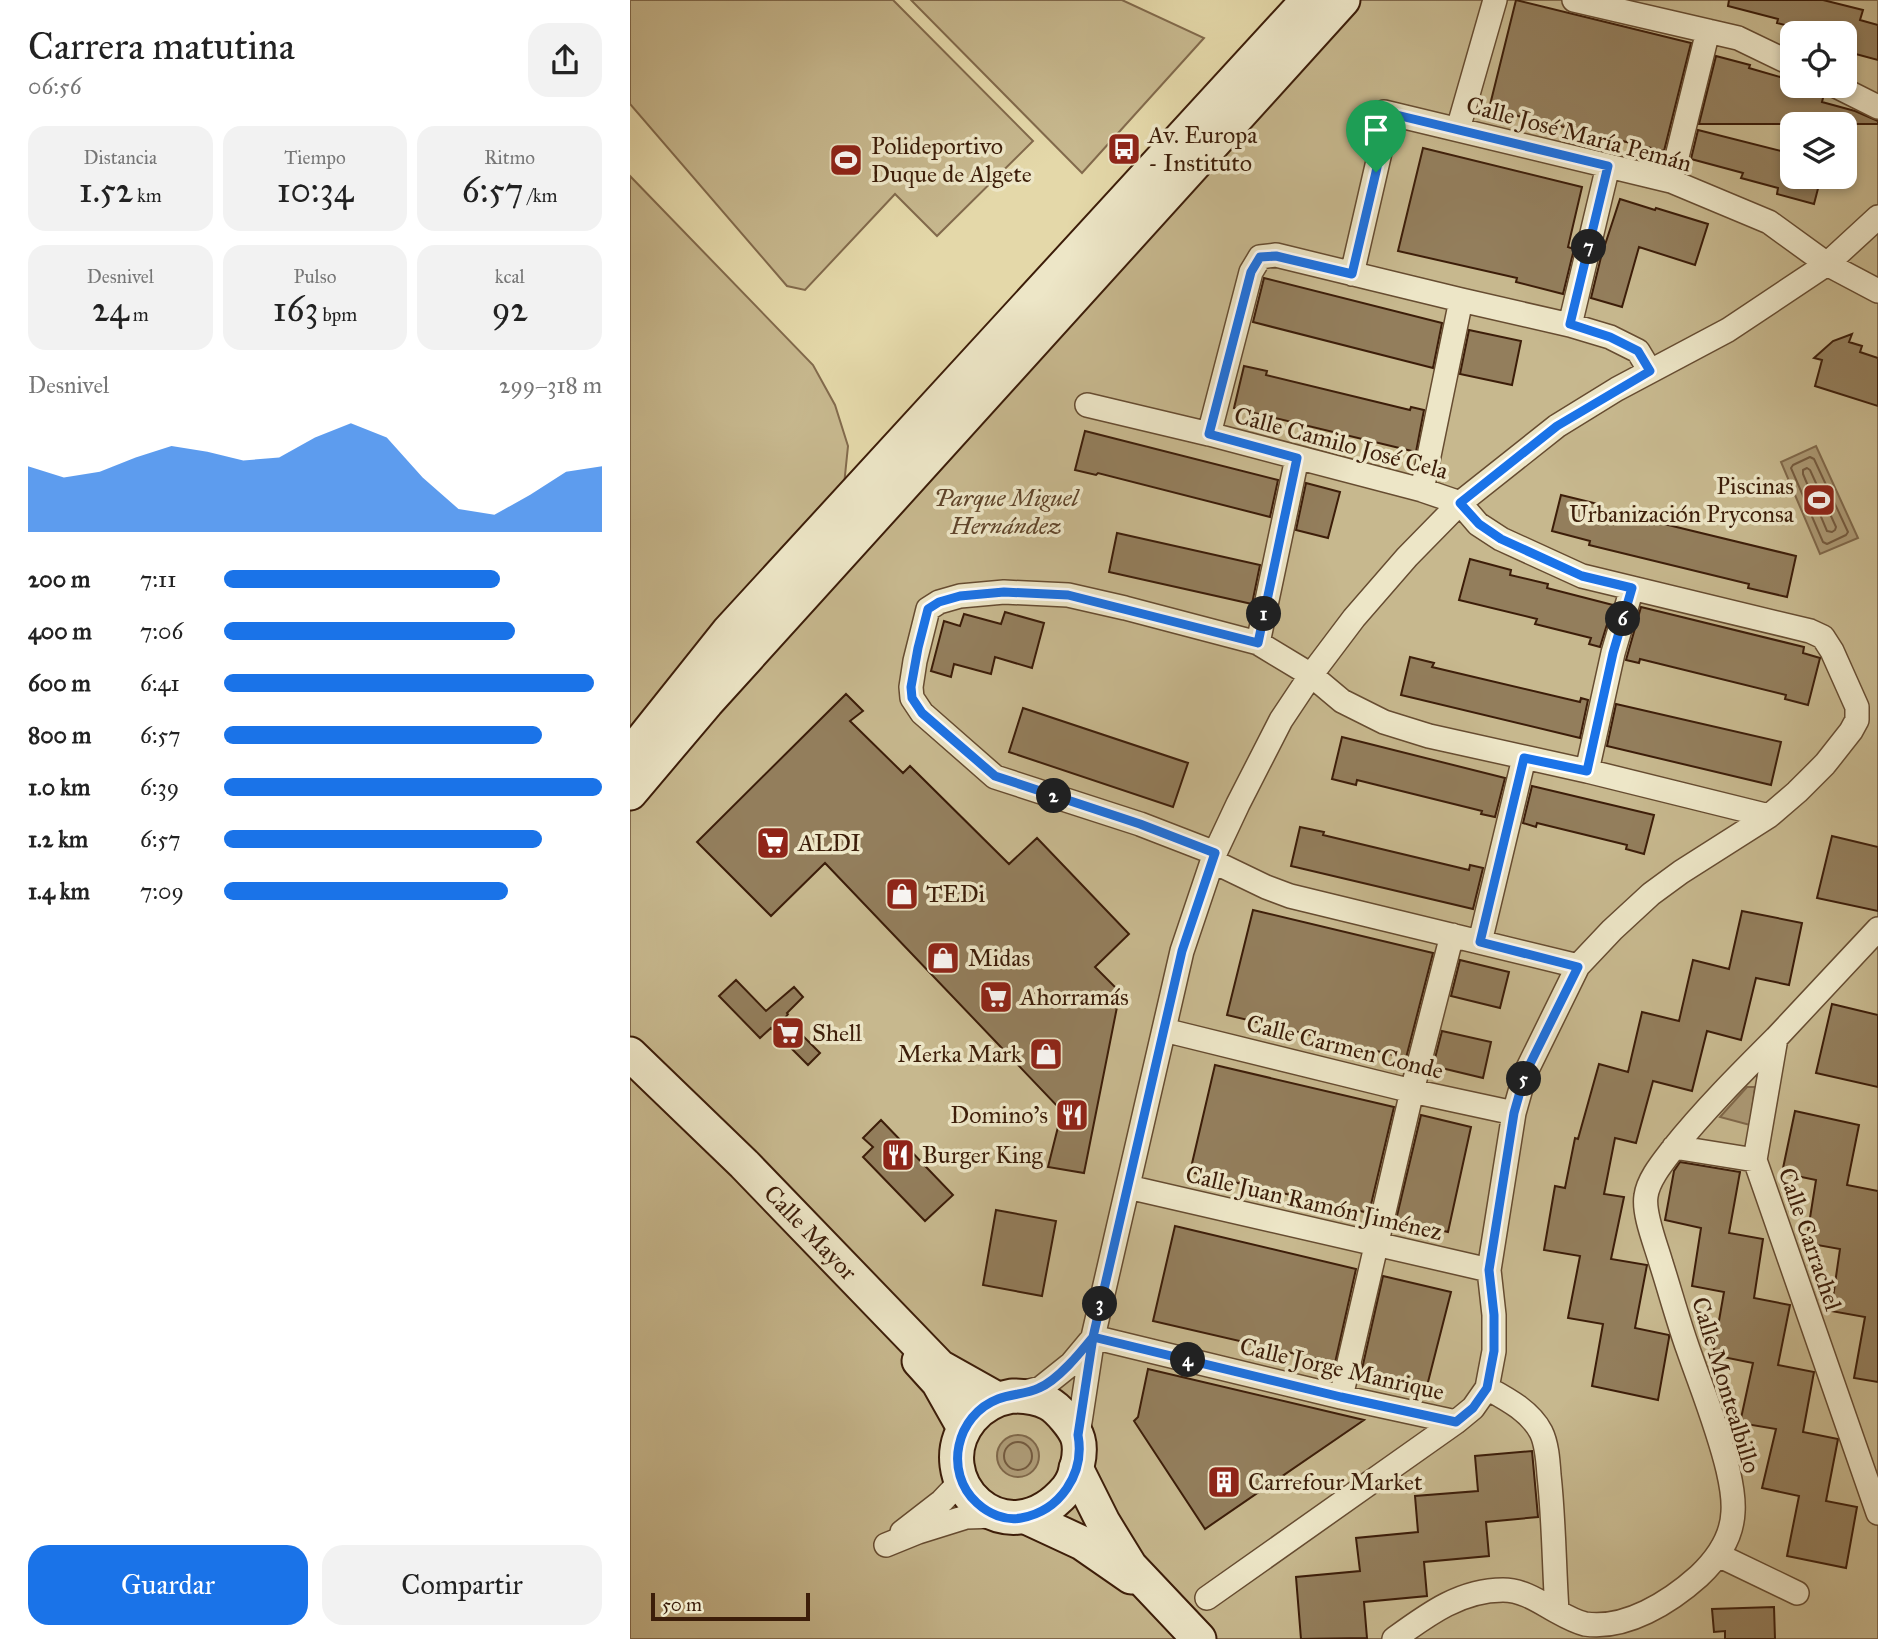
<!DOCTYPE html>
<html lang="es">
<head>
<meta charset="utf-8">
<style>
	body { margin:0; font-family:"IM FELL Great Primer",serif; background:#f2f2f2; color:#222; height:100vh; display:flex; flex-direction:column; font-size:26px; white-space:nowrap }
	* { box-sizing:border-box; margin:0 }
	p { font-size:23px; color:#767676 }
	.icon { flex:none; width:38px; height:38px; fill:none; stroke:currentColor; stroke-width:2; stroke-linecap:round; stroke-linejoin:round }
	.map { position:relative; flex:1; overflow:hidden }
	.drawer { display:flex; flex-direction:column; background:#fff; width:630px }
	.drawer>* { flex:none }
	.tools { position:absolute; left:1150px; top:21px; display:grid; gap:14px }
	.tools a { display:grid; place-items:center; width:77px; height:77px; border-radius:14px; background:#fff; box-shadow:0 4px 10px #0003; font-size:35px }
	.scale { position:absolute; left:21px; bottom:18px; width:159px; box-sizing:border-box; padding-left:7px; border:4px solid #3c1d09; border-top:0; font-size:19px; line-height:24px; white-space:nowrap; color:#3c1d09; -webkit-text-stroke:5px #ede6c7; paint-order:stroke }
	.pin { position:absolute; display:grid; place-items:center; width:60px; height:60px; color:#fff; margin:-72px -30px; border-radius:50% 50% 50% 0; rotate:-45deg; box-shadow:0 0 7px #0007 }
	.pin .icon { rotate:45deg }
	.km { position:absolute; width:35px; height:35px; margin:-18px; border-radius:50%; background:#222; color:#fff; font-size:19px; line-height:35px; text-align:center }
	.round { display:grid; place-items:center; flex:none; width:74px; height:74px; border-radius:21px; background:#f2f2f2 }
	.head { display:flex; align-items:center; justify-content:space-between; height:119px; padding:0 28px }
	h1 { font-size:38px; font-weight:600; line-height:52px }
	.metrics { display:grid; grid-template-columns:repeat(3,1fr); gap:10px; height:119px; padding:7px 28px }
	.metrics div { display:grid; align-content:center; border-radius:18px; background:#f2f2f2; text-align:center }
	.metrics b { font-size:35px; font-weight:600 }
	.metrics small { font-size:19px; font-weight:400 }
	.metrics p { font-size:19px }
	.chart { height:196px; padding:14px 28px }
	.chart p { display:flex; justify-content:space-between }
	.chart svg { width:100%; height:126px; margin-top:7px; fill:#1a73e8; opacity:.7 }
	.primary-button { display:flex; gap:14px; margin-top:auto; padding:14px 28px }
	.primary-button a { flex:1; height:80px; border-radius:21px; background:#1a73e8; color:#fff; font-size:28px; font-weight:600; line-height:80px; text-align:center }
	.primary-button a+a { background:#f2f2f2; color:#222 }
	ul { padding:0 28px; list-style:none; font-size:23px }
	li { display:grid; grid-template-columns:112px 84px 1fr; align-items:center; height:52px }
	li i { height:18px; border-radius:9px; background:#1a73e8 }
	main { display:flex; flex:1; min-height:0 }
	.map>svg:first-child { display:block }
</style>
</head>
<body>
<main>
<section class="drawer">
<div class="head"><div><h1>Carrera matutina</h1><p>06:56</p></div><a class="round"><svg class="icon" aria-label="share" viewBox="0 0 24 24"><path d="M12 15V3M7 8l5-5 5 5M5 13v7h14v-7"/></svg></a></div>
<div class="metrics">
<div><p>Distancia</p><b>1.52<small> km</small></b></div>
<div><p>Tiempo</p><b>10:34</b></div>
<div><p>Ritmo</p><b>6:57<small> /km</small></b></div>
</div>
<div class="metrics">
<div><p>Desnivel</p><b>24<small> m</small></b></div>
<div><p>Pulso</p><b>163<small> bpm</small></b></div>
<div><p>kcal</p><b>92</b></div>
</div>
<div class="chart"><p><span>Desnivel</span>299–318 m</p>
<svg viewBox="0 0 160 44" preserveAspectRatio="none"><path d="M0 44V21L10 25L20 23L30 18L40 14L50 16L60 19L70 18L80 11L90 6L100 11L110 25L120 36L130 38L140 31L150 23L160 21V44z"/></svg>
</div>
<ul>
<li><b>200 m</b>7:11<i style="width:73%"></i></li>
<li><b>400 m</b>7:06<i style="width:77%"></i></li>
<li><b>600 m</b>6:41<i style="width:98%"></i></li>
<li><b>800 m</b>6:57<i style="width:84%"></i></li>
<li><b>1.0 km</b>6:39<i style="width:100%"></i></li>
<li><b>1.2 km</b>6:57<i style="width:84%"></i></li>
<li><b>1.4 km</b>7:09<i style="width:75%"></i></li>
</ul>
<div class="primary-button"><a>Guardar</a><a>Compartir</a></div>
</section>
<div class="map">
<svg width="1248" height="1639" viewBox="0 0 1248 1639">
	<rect width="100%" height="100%" fill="#e4d8a9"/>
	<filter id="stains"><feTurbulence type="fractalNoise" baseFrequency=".00286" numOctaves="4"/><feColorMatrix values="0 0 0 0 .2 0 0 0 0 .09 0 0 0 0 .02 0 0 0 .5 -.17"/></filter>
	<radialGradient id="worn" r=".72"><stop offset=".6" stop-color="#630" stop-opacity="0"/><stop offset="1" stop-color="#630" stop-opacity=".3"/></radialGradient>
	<path fill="#c7b88e" stroke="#826a4c" stroke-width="2" fill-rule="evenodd" d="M0 0H263L403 141 307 236 265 194 175 290 157 286 0 104Z
		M281 0H492L574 38 452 173Z
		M704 0H1248V1639H0V176L183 365 205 405 218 446 213 495ZM1162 33H1214V86H1162ZM1162 124H1214V177H1162Z"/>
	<path fill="#ab9873" stroke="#7f6749" stroke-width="2" d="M1186 446 1228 538 1190 554 1151 462Z
		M1117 1087H1125L1120 1125 1090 1117Z
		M367 1456a21 21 0 1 1 42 0a21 21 0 1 1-42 0Z"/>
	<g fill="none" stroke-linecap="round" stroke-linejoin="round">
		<path stroke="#745a3e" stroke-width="2" d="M1180 457 1184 459 1218 532 1216 535 1197 544 1193 542 1161 468 1163 465Z
			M1177 468 1180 470 1206 527 1205 530 1202 532 1197 531 1173 474V470Z
			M374 1456a14 14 0 1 1 28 0a14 14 0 1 1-28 0Z"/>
	</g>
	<path fill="#937e5c" stroke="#3c1d09" stroke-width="2" d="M886 0 1061 43 1034 151 859 109Z
		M1099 0H1193L1233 10 1230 20 1248 25V60L1222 53 1224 47 1214 45V33H1187L1147 23 1148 19 1098 6Z
		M1086 56 1120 65 1119 68 1157 79 1156 84 1194 94 1192 102 1225 111 1248 121V124H1069Z
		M1068 130 1159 153 1158 157 1162 159V177H1191L1184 204 1147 194 1148 188 1111 178 1113 173 1061 159Z
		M793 148 952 187 938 247 944 249 933 294 886 282 887 278 768 251Z
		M990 199 1025 210 1026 208 1078 224 1065 265 1009 247 992 307 961 298 971 257Z
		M634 278 812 323 803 368 623 322Z
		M839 330 891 341 882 385 830 374Z
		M1222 334 1219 342 1232 346 1230 352 1248 358V406L1185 386 1192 360 1184 358 1203 341Z
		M614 366 637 371 636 375 780 410 781 407 794 410 786 452 604 408Z
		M455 431 648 480 640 517 468 473 466 475 445 470Z
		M676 483 710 492 698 538 666 530Z
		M931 495 968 504V508L1166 556 1157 597 1118 588 1119 584 959 545 960 541 922 531Z
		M487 533 630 565 622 604 479 572Z
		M840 559 881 570 880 575 918 584 917 588 983 605 970 647 959 644 961 638 905 624 907 619 829 600Z
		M1011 607 1174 647 1173 653 1190 658 1178 705 1155 699 1156 695 1010 659 1009 663 996 660Z
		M375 612 414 623 402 668 365 657 361 674 324 664 321 677 301 671 314 621 330 626 334 614 371 624Z
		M780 657 804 663 802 667 950 702 951 698 958 700 950 738 771 695Z
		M216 694 233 711 220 721 273 773 280 766 379 864 407 838 499 934 465 967 490 992 454 1173 418 1167 432 1111 195 863 141 916 67 842Z
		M986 704 1151 742 1141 785 977 746Z
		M393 708 558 763 543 807 379 752Z
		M712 737 875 778 865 817 851 814 852 811 727 780 726 785 702 779Z
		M902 786 1024 815 1014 854 996 849 997 845 907 823 906 827 893 823Z
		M670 827 694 832 693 835 839 870 840 865 853 868 843 909 661 866Z
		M1202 836 1248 847V911L1187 898Z
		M623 910 803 953 776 1058 597 1015Z
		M1112 911 1172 923 1159 985 1126 978 1111 1040 1077 1031 1062 1091 1023 1081 1006 1143 985 1138 974 1194 994 1197 981 1259 1017 1265 1005 1328 1039 1335V1338L1028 1400 962 1386 973 1324 938 1318 950 1256 914 1250 925 1186 935 1188 945 1138 948 1139 969 1064 998 1072 1012 1012 1049 1021 1063 960 1099 969Z
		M830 960 879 972 870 1008 821 996Z
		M106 980 136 1011 164 987 173 997 157 1013 158 1014 155 1018 190 1053 178 1065 141 1028 130 1038 89 996Z
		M1202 1004 1248 1015V1087L1186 1073Z
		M812 1031 861 1042 853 1078 803 1066Z
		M585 1065 764 1107 739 1213 560 1172Z
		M1165 1111 1229 1125 1217 1185 1248 1191V1382L1224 1378 1235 1317 1201 1311 1210 1249 1176 1243 1186 1180 1152 1173Z
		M791 1115 841 1127 818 1232 766 1220Z
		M251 1120 323 1195 295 1221 233 1157 243 1147 233 1138Z
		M1050 1162 1110 1172 1099 1233 1133 1239 1124 1298 1160 1305 1148 1365 1184 1372 1173 1432 1208 1439 1196 1501 1227 1507 1216 1568 1157 1556 1169 1496 1132 1488 1146 1429 1110 1423 1123 1363 1083 1355 1094 1292 1062 1286 1071 1228 1035 1220 1044 1171Z
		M366 1210 426 1221 412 1296 353 1285Z
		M545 1226 726 1269 705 1363 523 1321Z
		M753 1276 821 1292 797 1386 732 1369Z
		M518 1369 734 1420 575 1529 504 1421 508 1417Z
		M902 1451 908 1517 856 1522 859 1556 794 1562 797 1596 734 1602 737 1638 671 1639 666 1577 730 1571 726 1538 788 1532 785 1496 848 1491 845 1456Z
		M1144 1607 1145 1639H1095V1631L1084 1632 1082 1609Z"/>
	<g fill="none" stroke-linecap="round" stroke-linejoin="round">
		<defs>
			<path id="street" d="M944 0 1108 38 1162 64
				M1206 86 1248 107
				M828 129 865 0
				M1041 181 1078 31
				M722 274 754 135V112L1041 181 1139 222 1197 264 1248 291
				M940 325 978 166
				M457 405 579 434 792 490 830 503 848 524 871 539 952 576 1180 631 1193 637 1202 651 1227 707V720L1221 731 1195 764 1167 792 1139 816 1051 872 1021 894 982 930 948 966 895 1074 884 1113 859 1270 864 1315V1351L857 1388 843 1408 826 1422 577 1598
				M579 434 621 272 630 257 646 255 831 300 940 325 980 337 1008 351 1020 371
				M792 490 831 300
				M628 643 667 458
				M957 771 983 653 1002 588
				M585 853 510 824 365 777 292 713 282 698 281 687 285 661 298 609 309 602 330 596 374 592 438 595 495 608 628 643 681 675 712 701 754 722 799 736 957 771 1139 816
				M582 861 636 887 660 896 948 966
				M1248 929 1146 1038 1125 1160 1248 1513
				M850 942 894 758
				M534 1030 782 1091 884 1113
				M1044 1147 1125 1160
				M498 1187 859 1270
				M463 1337 711 1397 826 1422
				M857 1388C877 1399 900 1411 911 1432 917 1444 918 1461 919 1475 924 1520 924 1566 927 1611
				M387 1394 411 1388 441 1364 461 1340
				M711 1397 782 1091 822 935
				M448 1435 463 1337 552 951 585 853 608 804 651 720 681 675 724 618 777 557 830 503 927 426 987 389 1098 330 1197 264 1248 217
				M272 1532 312 1501 331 1481
				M256 1545 288 1532 336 1517 367 1516
				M1088 1555 1167 1593
				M764 1639C797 1615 830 1590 873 1590 893 1590 910 1602 926 1611 935 1616 946 1622 955 1624 996 1630 1040 1602 1069 1576 1087 1559 1102 1537 1103 1512 1104 1498 1101 1483 1098 1470 1088 1428 1072 1389 1058 1349 1048 1321 1040 1291 1031 1263 1026 1245 1013 1214 1016 1196 1018 1180 1032 1163 1042 1150 1074 1110 1110 1074 1146 1038"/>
			<g id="secondary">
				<path d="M0 755 98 632 678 0"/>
				<path d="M0 793 77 702 713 0"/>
				<path id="s1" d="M0 1054 114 1164 310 1367 367 1399"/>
				<path d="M289 1361 308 1382 334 1428"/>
				<path d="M382 1396C395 1396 406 1397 418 1403 428 1408 445 1428 448 1439 452 1453 446 1478 437 1489 375 1562 293 1478 341 1419 352 1406 365 1399 382 1396Z"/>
				<path d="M446 1468 473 1522 500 1566 569 1639"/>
				<path d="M396 1517 452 1543 501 1577"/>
			</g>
		</defs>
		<use href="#street" stroke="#664c31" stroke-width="26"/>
		<use href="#secondary" stroke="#3c1d09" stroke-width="37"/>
		<use href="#street" stroke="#ede6c7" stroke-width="23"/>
		<use href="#secondary" stroke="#ede6c7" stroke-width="33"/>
	</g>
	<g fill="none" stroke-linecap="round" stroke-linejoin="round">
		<defs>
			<path id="route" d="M746 172 722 274 646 256 630 257 621 272 579 434 667 458 628 643 438 595 374 592 330 596 309 602 298 609 288 648 281 687 282 698 292 713 365 776 510 824 585 853 552 951 463 1337C450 1353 428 1380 409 1388 397 1394 381 1394 368 1399 326 1415 313 1472 347 1503 359 1514 375 1521 391 1518 430 1511 455 1474 448 1435L463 1337 711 1397 826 1422 843 1408 857 1388 864 1351V1315L859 1270 884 1113 895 1074 948 967 850 942 894 758 957 771 983 653 1002 588 952 576 871 539 849 524 830 503 927 426 1020 371 1008 351 980 337 940 324 978 166 754 112V135L746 172"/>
		</defs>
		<use href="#route" stroke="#fff" stroke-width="14"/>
		<use href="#route" stroke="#1a73e8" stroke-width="9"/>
	</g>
	<defs>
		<symbol id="bus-square" viewBox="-11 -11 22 22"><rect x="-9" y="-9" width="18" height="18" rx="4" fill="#8f2418" stroke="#ede6c7"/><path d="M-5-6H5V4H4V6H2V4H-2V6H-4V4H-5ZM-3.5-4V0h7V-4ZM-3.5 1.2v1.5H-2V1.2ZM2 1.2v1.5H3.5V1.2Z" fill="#fff"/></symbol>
		<symbol id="stadium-square" viewBox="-11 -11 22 22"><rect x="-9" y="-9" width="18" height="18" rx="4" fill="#8f2418" stroke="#ede6c7"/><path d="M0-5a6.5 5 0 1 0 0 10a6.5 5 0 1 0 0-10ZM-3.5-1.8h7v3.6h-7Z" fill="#fff"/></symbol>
		<symbol id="supermarket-square" viewBox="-11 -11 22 22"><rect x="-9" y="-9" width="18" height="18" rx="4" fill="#8f2418" stroke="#ede6c7"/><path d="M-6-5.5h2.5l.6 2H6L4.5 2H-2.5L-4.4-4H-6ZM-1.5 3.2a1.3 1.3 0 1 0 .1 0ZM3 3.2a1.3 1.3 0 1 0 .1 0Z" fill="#fff"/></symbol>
		<symbol id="shop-square" viewBox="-11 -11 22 22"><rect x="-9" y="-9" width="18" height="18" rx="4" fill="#8f2418" stroke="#ede6c7"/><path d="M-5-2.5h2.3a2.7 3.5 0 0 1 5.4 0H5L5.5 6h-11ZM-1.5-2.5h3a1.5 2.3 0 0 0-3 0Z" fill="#fff"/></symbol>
		<symbol id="restaurant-square" viewBox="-11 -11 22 22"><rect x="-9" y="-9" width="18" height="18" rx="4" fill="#8f2418" stroke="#ede6c7"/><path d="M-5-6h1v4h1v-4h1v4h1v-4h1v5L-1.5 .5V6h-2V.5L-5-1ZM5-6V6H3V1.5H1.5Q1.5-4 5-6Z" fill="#fff"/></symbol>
		<symbol id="building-square" viewBox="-11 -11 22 22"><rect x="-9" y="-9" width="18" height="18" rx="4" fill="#8f2418" stroke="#ede6c7"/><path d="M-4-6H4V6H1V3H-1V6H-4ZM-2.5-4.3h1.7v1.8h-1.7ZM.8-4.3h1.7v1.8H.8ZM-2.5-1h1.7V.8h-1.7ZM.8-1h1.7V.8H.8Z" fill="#fff"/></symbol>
	</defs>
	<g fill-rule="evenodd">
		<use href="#bus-square" x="475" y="130" width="38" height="38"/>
		<use href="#stadium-square" x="197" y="141" width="38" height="38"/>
		<use href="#stadium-square" x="1170" y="481" width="38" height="38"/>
		<use href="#supermarket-square" x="124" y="824" width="38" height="38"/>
		<use href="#shop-square" x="253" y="875" width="38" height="38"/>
		<use href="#shop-square" x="294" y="939" width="38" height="38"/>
		<use href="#supermarket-square" x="347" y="978" width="38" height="38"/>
		<use href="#supermarket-square" x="139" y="1014" width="38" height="38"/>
		<use href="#shop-square" x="397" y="1035" width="38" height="38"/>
		<use href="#restaurant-square" x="423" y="1096" width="38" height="38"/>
		<use href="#restaurant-square" x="249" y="1136" width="38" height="38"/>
		<use href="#building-square" x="575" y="1463" width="38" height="38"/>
	</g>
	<g text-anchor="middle" stroke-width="7" stroke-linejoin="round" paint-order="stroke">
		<g font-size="24" fill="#3c1d09" stroke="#ede6c7">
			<text transform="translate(949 134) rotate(15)" y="8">Calle José María Pemán</text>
			<text transform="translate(711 443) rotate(15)" y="8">Calle Camilo José Cela</text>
			<text transform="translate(715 1047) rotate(14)" y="8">Calle Carmen Conde</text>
			<text transform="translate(684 1203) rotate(13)" y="8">Calle Juan Ramón Jiménez</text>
			<text dy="8" stroke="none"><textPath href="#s1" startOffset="254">Calle Mayor</textPath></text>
			<text transform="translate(1180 1239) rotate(71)" y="8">Calle Carrachel</text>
			<text transform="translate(712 1369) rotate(13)" y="8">Calle Jorge Manrique</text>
			<text transform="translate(1096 1385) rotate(73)" y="8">Calle Montealbillo</text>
		</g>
		<g font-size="24" fill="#3c1d09" stroke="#ede6c7" text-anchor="start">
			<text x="518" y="143">Av. Europa<tspan x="518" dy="28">- Instituto</tspan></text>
			<text x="241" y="154">Polideportivo<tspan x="241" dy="28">Duque de Algete</tspan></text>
			<text x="1164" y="494" text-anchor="end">Piscinas<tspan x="1164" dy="28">Urbanización Pryconsa</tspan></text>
			<text x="168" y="851">ALDI</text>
			<text x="296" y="902">TEDi</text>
			<text x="338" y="966">Midas</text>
			<text x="390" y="1005">Ahorramás</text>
			<text x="182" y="1041">Shell</text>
			<text x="392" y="1062" text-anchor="end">Merka Mark</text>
			<text x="418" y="1123" text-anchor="end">Domino's</text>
			<text x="292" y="1163">Burger King</text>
			<text x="618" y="1490">Carrefour Market</text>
		</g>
		<g font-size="24" font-style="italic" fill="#5f442a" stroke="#ede6c7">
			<text x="376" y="506">Parque Miguel<tspan x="376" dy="28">Hernández</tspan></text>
		</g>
	</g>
	<rect width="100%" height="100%" filter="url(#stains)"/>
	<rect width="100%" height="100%" fill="url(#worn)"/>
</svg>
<div class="tools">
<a><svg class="icon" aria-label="locate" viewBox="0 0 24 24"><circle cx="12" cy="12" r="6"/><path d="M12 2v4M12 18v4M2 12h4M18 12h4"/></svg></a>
<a><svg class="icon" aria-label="layers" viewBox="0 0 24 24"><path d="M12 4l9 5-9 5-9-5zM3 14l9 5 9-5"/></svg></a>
</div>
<div class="scale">50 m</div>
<div class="pin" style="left:746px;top:172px;background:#1e9e55"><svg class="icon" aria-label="arrive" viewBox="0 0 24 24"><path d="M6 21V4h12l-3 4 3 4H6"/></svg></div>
<b class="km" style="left:634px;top:614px">1</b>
<b class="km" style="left:424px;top:796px">2</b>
<b class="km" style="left:470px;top:1304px">3</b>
<b class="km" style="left:558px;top:1360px">4</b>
<b class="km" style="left:894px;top:1079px">5</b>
<b class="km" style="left:993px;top:619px">6</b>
<b class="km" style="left:959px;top:247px">7</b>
</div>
</main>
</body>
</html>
